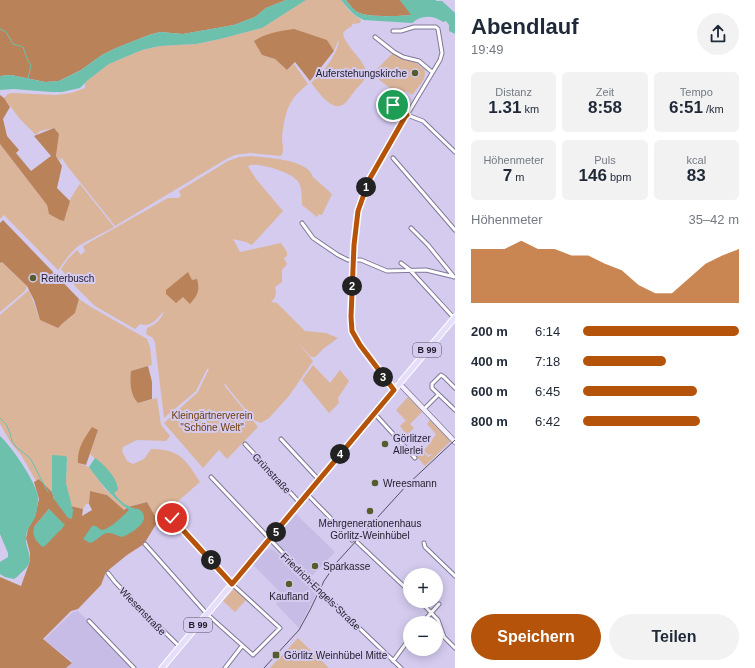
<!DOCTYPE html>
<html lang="de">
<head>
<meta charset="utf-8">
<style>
	body { margin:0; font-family:Helvetica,sans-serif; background:#f2f2f3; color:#1f2937; height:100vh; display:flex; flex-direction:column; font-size:15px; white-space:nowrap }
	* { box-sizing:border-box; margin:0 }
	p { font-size:13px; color:#747a83 }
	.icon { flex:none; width:22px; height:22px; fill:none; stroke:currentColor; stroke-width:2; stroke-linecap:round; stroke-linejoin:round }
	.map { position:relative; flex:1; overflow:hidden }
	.drawer { display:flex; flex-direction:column; background:#fff; width:300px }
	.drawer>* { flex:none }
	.controls { position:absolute; left:403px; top:568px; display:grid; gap:8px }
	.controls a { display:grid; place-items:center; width:40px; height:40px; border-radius:50%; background:#fff; box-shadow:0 2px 10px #0003; font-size:20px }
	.pin { position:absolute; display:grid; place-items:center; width:34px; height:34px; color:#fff; margin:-17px; border:2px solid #fff; border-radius:50%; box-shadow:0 1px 4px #0007 }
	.km { position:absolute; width:20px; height:20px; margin:-10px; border-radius:50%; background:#222; color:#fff; font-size:11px; line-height:20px; text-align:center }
	.round { display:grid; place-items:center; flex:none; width:42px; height:42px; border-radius:21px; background:#f2f2f3 }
	.head { display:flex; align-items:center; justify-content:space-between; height:68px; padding:0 16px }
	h1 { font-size:22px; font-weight:800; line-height:30px }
	.stats { display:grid; grid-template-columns:repeat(3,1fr); gap:6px; height:68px; padding:4px 16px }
	.stats div { display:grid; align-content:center; border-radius:6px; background:#f2f2f3; text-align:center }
	.stats b { font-size:17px; font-weight:800 }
	.stats small { font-size:11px; font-weight:400 }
	.stats p { font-size:11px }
	.chart { height:112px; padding:8px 16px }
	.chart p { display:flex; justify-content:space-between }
	.chart svg { width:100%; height:72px; margin-top:4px; fill:#b45309; opacity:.7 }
	.action { display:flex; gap:8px; margin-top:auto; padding:8px 16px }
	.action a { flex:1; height:46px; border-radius:24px; background:#b45309; color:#fff; font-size:16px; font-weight:800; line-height:46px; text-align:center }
	.action a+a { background:#f2f2f3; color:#1f2937 }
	ul { padding:0 16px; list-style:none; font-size:13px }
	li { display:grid; grid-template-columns:64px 48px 1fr; align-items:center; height:30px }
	li i { height:10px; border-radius:5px; background:#b45309 }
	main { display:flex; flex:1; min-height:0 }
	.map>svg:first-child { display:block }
</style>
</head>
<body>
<main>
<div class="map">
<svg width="455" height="668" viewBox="0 0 455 668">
	<rect width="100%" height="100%" fill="#d4cbef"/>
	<path fill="#c6bce5" d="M296 514 335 552 310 578 279 546 276 540 278 535Z
		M270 549 274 550 317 592 299 628 276 604 283 595 253 565 266 550Z
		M78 611 134 668H67L73 662 44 640 73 612Z"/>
	<path fill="#dab59a" d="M306 0H341L351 13 343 6 361 20 360 23 352 24V26L347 29 343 33C344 46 368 62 366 75 365 82 358 86 354 92 350 96 348 101 344 104 332 113 318 91 311 83 324 70 335 59 339 41H338L334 51 327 40 262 55 275 59 287 70 294 64 308 84C302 89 295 95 291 102 285 112 283 127 282 138 282 145 285 150 281 156L250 153 235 155 228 158 115 226 68 167 62 158H61V161L56 156 59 134 54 128 40 131 36 135 20 119 4 98 8 94 12 93 56 95 71 93 85 88V83L88 80 109 64 142 50 160 46 196 44 220 39 262 28Z
		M393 53 404 60 415 62 425 70C426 81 418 87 412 95L406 91 400 96 372 74Z
		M0 144 47 205 49 214H67C66 203 74 193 80 184L114 227 78 246 70 254 58 270 4 215 0 219Z
		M252 156C267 158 308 159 313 177L332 194 322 215 319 214 317 217 302 205C302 198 302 189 299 183 295 173 256 161 248 166L256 179 283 211 252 245 246 242 233 239 240 252 281 243 287 252V256L284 258 287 264 282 270V282L275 287C277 294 276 297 271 302L277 303 305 331 326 333 338 338 323 349 315 357H311L297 341 313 361 289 396 269 418 261 423 254 420 225 384 224 385 258 427 227 459 219 450 203 468 164 423 198 392 209 369H207L196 391 164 418 155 343 153 338 146 334 147 328C156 324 161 320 164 311 157 318 152 328 140 324L135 329 95 306 75 286 61 269 68 259 77 250 81 255 85 251 83 246 168 198H178L181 196 179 191 228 161 239 157Z
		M2 262 27 286 25 291 0 312V263Z
		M29 290 40 320 58 328 63 323 75 313 79 299 91 307 147 339 150 347 152 365 131 371 138 403 157 398 161 425 170 436 166 441 137 440 123 447 122 451 127 461 133 464 144 459 151 449C180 449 186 460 200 482L161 516 158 521 147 502 128 507 121 502 114 493 118 486C111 473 101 464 90 454L98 430 78 463 89 467 105 489 126 508 124 510 107 495 90 491 89 504H86L83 509 71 506 66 483 67 459 66 456H52V492L39 479 36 481 21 455 11 443 0 424V315Z
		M313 365 330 383 340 370 349 381 338 398 339 403 329 413 302 380Z
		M408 397 422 412 410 424 414 428 401 440 398 436 399 435 402 437 406 434 400 426 405 421 407 422 396 410Z
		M430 420 451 441 425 466 414 454 420 448 428 457 433 454 428 455 424 450 432 441V440L436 434 427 424Z
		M234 589 246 600 235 612 223 601Z
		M298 638 299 639 329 668H270Z"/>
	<path fill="#b98259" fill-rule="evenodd" d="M0 0H286L266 8 255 17 234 25 183 34 160 32 149 35 116 48 102 55 81 70 59 81 45 82 11 75 0 76Z
		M346 0H400L412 15C399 16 368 18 357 12 353 9 349 4 346 0Z
		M294 29 327 40 334 51 310 81 295 62 287 70 275 59 262 55 254 41C266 33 280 31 294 29Z
		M0 95 4 98 10 107 3 119 7 136 19 150 16 153 31 171 51 156 34 136 54 128 59 134 56 156 62 166 57 188 70 201 64 221 60 220 49 214 47 205 0 144Z
		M3 220 79 299 75 313 63 323 58 328 40 320 34 300 27 286 2 262 0 263V223Z
		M188 272 192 280 197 279C200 290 198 295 190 304L183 297 176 303 166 294V290Z
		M148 366 152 382V399L138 403C130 394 130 383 131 371Z
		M92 427 98 430 86 465 78 463C77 448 84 439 92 427Z
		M39 479 52 492 54 499 73 511 71 506 83 509 82 516 92 510 89 504 90 491 107 495 124 510 128 507 147 502 158 521 144 544 127 555 111 568 106 572 101 585 78 609 71 611 43 639 72 663 66 668H0V577L21 586 30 561V553L26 538 28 529 35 516 39 499 34 482ZM49 509 62 528 59 531 34 527Z"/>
	<path fill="#6cc0ac" d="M286 0H306L262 28 220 39 196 44 160 46 142 50 109 64 88 80 80 88 62 92H51L14 89 0 90V76L11 75 45 82 59 81 81 70 102 55 116 48 149 35 160 32 183 34 234 25 255 17 266 8Z
		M341 0H346C349 4 353 9 357 12 367 18 399 16 411 15L400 0H436V1H442L455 13V34L449 31V25L446 21 443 22C433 15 421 15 412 23L364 20C353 16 348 8 341 0Z
		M0 436C12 447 36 482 38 497 39 500 36 513 36 515 33 523 26 529 26 537 25 551 37 559 23 571 19 574 18 577 14 579L5 577 0 574V562L8 557V553L0 534Z
		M52 455 66 456 67 458 66 483 73 511 72 519 68 518 54 499 52 492Z
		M95 458C103 463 119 480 118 490L114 493C121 502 127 508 139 509 141 511 144 513 144 517 145 525 128 535 122 537 118 536 113 533 109 533 102 532 96 542 90 543L83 539 92 526H96C97 527 100 529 101 530 108 531 124 515 129 510 113 498 101 484 89 467Z
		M49 509 65 525 45 546 43 547C36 542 32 536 34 527Z"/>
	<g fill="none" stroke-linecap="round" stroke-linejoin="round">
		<path stroke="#6cc0ac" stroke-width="1" d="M0 29 6 32 13 44 23 47 28 61 31 65 28 79
			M0 418 6 424 10 433 12 441 16 447 30 458 48 492"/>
		<defs>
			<path id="street" d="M393 31H401L414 27H436L438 29 442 53 440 60 407 115 405 117 369 180 358 211 354 245 351 317 352 331 360 345 394 390
				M375 37 394 52 403 57 419 61 432 72
				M389 102 402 110 407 115
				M407 115 423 121 455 152
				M393 158 455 230
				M302 223 313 238 338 255 348 260H361L387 271 426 270 455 277
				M411 228 428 245 454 277
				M401 263 410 270 454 318
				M455 388 444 377 441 375 432 384V388L455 410
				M424 409 438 395
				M374 413 415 458
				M281 439 319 480
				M245 444 300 503
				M211 477 303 574 401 668
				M307 494 352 540
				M357 542 410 592
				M424 543 425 547 455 576
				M145 544 207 614 253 655 280 628 232 584 172 518
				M108 573 115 582 141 609 180 647
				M420 601 438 620 444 637 455 648
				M89 621 134 668
				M422 623 439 604
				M393 661 410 638
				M225 668 242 646"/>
			<path id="secondary" d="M399 383 455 442"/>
			<path id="primary" d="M162 668 455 317"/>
		</defs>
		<use href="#street" stroke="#807898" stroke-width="5"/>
		<use href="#secondary" stroke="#807898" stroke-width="6"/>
		<use href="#primary" stroke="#fff" stroke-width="7"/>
		<use href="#street" stroke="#fff" stroke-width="3"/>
		<use href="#secondary" stroke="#f3effe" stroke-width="4.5"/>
		<use href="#primary" stroke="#e6dffc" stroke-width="5"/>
		<path stroke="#565064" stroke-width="1" d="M264 668 299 630 310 610 324 581 337 562 407 485 455 440"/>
	</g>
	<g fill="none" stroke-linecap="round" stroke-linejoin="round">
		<defs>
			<path id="route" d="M172 518 232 584 394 390 360 345 352 331 351 317 354 245 358 211 369 180 405 117 407 115 402 110 393 105"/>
		</defs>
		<use href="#route" stroke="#fff" stroke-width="8"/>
		<use href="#route" stroke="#b45309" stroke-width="5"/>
	</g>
	<g fill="#555d2c" stroke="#d4cbef" stroke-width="1.5">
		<circle cx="415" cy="73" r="4"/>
		<circle cx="33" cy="278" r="4"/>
		<circle cx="385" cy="444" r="4"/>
		<circle cx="375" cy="483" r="4"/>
		<circle cx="370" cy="511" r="4"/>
		<circle cx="315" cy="566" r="4"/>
		<circle cx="289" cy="584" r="4"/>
		<rect x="272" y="651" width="8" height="8" rx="2"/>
	</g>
	<g text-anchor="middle" stroke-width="4" stroke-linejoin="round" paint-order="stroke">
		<g fill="#d4cbef" stroke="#565064" stroke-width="1">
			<rect x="413" y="343" width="28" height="14" rx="3"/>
			<rect x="184" y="618" width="28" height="14" rx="3"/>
		</g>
		<g font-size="9" font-weight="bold" fill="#201c29">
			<text x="427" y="353">B 99</text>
			<text x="198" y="628">B 99</text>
		</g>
		<g font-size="10" fill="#201c29" stroke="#d4cbef" text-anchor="start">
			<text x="407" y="77" text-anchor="end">Auferstehungskirche</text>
			<text x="41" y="282">Reiterbusch</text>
			<text x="393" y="442">Görlitzer<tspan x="393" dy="12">Allerlei</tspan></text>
			<text x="383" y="487">Wreesmann</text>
			<text x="370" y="527" text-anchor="middle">Mehrgenerationenhaus<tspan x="370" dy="12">Görlitz-Weinhübel</tspan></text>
			<text x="323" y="570">Sparkasse</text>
			<text x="289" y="600" text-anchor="middle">Kaufland</text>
			<text x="284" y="659">Görlitz Weinhübel Mitte</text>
		</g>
		<g font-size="10" fill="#713c0a" stroke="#d4cbef">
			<text x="212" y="419">Kleingärtnerverein<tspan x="212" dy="12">"Schöne Welt"</tspan></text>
		</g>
		<g font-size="10" fill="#201c29" stroke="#d4cbef">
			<text transform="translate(272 473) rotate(47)" y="4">Grünstraße</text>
			<text transform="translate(321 591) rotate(44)" y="4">Friedrich-Engels-Straße</text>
			<text transform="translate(143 611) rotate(46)" y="4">Wiesenstraße</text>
		</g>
	</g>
</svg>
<div class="controls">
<a>+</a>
<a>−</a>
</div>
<div class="pin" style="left:393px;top:105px;background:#1e9e55"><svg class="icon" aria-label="arrive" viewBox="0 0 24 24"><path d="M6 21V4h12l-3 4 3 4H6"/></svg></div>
<div class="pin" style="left:172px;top:518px;background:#d93025"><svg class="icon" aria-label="check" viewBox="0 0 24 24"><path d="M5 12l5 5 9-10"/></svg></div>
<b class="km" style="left:366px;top:187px">1</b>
<b class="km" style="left:352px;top:286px">2</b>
<b class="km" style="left:383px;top:377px">3</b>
<b class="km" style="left:340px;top:454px">4</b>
<b class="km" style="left:276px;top:532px">5</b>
<b class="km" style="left:211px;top:560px">6</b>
</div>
<section class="drawer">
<div class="head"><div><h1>Abendlauf</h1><p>19:49</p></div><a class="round"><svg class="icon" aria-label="share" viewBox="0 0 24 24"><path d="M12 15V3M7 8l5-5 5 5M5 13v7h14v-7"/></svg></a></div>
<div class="stats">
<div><p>Distanz</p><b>1.31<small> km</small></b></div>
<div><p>Zeit</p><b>8:58</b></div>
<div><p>Tempo</p><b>6:51<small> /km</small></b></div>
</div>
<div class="stats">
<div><p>Höhenmeter</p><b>7<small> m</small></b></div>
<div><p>Puls</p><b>146<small> bpm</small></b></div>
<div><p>kcal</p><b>83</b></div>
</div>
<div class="chart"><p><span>Höhenmeter</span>35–42 m</p>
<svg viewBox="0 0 160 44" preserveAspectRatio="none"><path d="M0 44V11L10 11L20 11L30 6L40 11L50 11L60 15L70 15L80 20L90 24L100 33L110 38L120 38L130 29L140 20L150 15L160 11V44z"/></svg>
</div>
<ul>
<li><b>200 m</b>6:14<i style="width:100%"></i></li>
<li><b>400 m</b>7:18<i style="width:53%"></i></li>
<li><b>600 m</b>6:45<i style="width:73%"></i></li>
<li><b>800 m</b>6:42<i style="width:75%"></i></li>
</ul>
<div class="action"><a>Speichern</a><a>Teilen</a></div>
</section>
</main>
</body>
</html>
